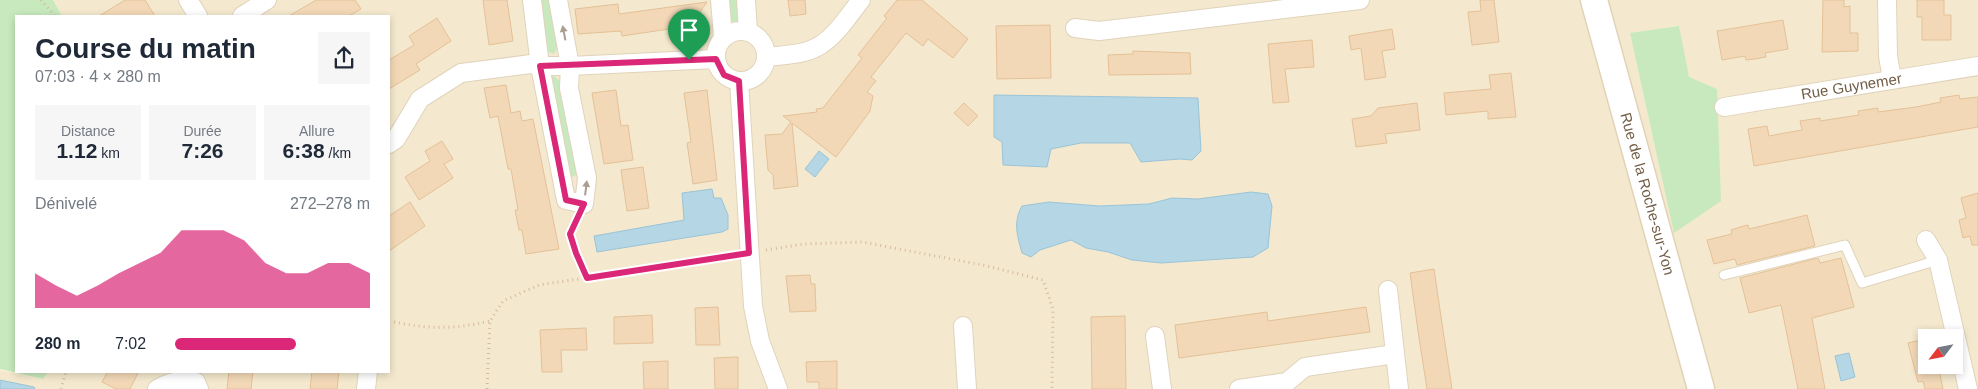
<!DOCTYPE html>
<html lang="fr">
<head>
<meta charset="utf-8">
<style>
	body { margin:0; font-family:Helvetica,sans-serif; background:#f6f6f7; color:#1f2937; height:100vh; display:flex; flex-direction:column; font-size:19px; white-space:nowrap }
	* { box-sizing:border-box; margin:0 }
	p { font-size:16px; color:#747a83 }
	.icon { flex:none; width:28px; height:28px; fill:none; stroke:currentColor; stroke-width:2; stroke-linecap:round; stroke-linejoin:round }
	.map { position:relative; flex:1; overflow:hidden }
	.drawer { position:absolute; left:15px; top:15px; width:375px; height:358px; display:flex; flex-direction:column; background:#fff; border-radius:0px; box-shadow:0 2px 8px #0003 }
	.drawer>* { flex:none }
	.needle { width:32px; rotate:238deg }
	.buttons { position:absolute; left:1918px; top:329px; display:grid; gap:10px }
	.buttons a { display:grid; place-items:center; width:45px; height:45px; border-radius:0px; background:#fff; box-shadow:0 2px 8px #0003; font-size:25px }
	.pin { position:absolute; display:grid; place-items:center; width:42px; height:42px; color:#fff; margin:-51px -21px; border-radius:50% 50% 50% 0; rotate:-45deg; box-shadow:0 0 5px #0007 }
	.pin .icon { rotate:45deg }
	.round { display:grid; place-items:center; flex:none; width:52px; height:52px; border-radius:0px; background:#f6f6f7 }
	.overview { display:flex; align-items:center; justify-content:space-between; height:85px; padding:0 20px }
	h1 { font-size:28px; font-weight:800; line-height:38px }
	.metrics { display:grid; grid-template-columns:repeat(3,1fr); gap:8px; height:85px; padding:5px 20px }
	.metrics div { display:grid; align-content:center; border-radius:0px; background:#f6f6f7; text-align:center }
	.metrics b { font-size:21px; font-weight:800 }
	.metrics small { font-size:14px; font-weight:400 }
	.metrics p { font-size:14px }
	.chart { height:140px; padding:10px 20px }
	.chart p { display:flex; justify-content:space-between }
	.chart svg { width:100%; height:90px; margin-top:5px; fill:#db2777; opacity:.7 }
	ul { padding:0 20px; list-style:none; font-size:16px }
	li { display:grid; grid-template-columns:80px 60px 1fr; align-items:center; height:38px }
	li i { height:12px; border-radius:6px; background:#db2777 }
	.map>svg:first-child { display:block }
</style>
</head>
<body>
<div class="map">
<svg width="1978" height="389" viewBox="0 0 1978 389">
	<rect width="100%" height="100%" fill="#fcf6df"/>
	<path fill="#f4e9ce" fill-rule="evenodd" d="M53 0H1978V389H0V370L43 379 49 371H389V16H62ZM1926 338H1954V365H1926Z"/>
	<path fill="#c8e9be" d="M0 0H53L62 16H16V371H49L43 379 0 369Z
		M538 0H551L558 46 554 54 546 51Z
		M727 0H739L740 20 737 23 730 21Z
		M1679 26 1689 77 1717 89 1721 201 1674 233 1630 33Z
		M554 76 560 81 578 174 572 177 570 176 550 78Z"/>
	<path fill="#b4d6e5" stroke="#9ac4d7" d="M994 95 1198 98 1201 151 1192 160 1180 159 1141 162 1130 143H1081L1051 149 1047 167 1003 165 1002 142 994 137Z
		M819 151 829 159 815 177 805 169Z
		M712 189 714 198H721L728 215V229L722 232 597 252 594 236 684 220 682 193Z
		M1251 192 1268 194 1272 206 1268 248 1253 257 1161 263 1132 260 1108 252 1086 248 1071 240 1040 250 1031 257 1022 253C1017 235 1013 222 1022 206L1049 202 1099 206 1149 204 1172 198 1198 199Z
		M1849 353 1855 377 1841 381 1835 356Z
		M0 380 34 387 35 389H0Z"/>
	<path fill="#f2d8b7" stroke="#e4c197" d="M125 0H145L155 16H99Z
		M316 0H355L361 9 349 16H289Z
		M483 0H507L513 41 489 45Z
		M788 0H805L806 14 790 16Z
		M897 0H922L968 39 953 58 928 39 923 46 906 33 871 77 876 81 867 92 873 96 870 111 836 157 792 123 798 186 774 189 773 175 768 170 765 135 782 134 791 122 783 116 817 112 816 109 823 108 862 58 858 55 887 18 884 16Z
		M1480 0H1494L1499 42 1472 45 1468 12 1481 11Z
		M1823 0H1844V7L1850 6V33H1858V51L1822 52Z
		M1917 0H1944V15H1951V40H1922V17H1917Z
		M707 2 695 19 696 25 622 36 621 31 578 34 575 9 618 4 619 14Z
		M437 18 451 41 416 64 420 70 389 89V60L414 45 409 36Z
		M1783 20 1788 49 1765 53 1766 57 1755 59 1746 60 1745 56 1722 60 1717 31Z
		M1050 25 1051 78 997 79 996 26Z
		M1392 29 1395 49 1382 51 1386 77 1365 80 1361 48 1351 50 1349 36Z
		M1312 40 1314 67 1285 69 1289 102 1273 103 1268 44Z
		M1133 51 1190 53 1191 74 1109 75 1108 55 1133 54Z
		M1511 73 1516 117 1488 119V111L1446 115 1444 93 1491 89 1489 75Z
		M506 85 511 113 520 111 522 121 533 119 559 249 526 254 522 230H519L515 210H518L511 169H508L498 116 490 118 484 88Z
		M616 90 621 126 628 125 633 160 604 164 592 93Z
		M707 90 717 180 693 184 687 143 691 142 684 93Z
		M1959 95 1960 99 1978 97V127L1754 166 1748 129 1767 126 1769 136 1785 133 1802 130 1800 121 1820 118V121L1859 115 1858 111 1878 108V112L1916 107 1941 102 1940 98Z
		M964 103 978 116 968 126 954 113Z
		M1417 103 1420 130 1385 134 1387 143 1356 147 1352 119 1371 116 1378 108Z
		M442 141 453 159 444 164 453 178 419 200 405 177 430 161 425 151Z
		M643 167 649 208 627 211 621 170Z
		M1978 193V245H1972L1970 236 1963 238 1959 220 1966 218 1961 198Z
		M410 202 425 226 389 251V216Z
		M1807 215 1815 246 1737 265 1735 259 1714 264 1707 240 1732 234 1731 230 1740 227 1748 225 1749 229Z
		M1818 258 1820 263 1841 258 1854 307 1812 318 1825 389H1798L1781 305 1749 313 1740 278Z
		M1434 269 1444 337 1452 389H1427L1419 338 1410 273Z
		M810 275 811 284H815L816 311 790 312 786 276Z
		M718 307 720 345H696L695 308Z
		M1366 307 1370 332 1179 358 1175 325 1267 312 1268 321Z
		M652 315 653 343 614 344V317Z
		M1125 316 1126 389H1092L1091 317Z
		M586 328 587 350H561L562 372H542L540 330Z
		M1926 339V365H1938L1943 389H1925L1923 381 1918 382 1908 343Z
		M738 357V389H715L714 358Z
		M668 361V389H644L643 362Z
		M837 361V389H819V382H807L806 362Z
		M108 371H139L130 389H116L102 382Z
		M229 371H253L251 389H227Z
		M312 371H339L337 389H310Z"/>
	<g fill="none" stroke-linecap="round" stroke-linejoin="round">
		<defs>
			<path id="lane" d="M1724 275 1845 245 1862 283 1938 260"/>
			<g id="street">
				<path d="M188 0 198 16"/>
				<path d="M532 0 540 66 566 200 584 204 587 178 569 88 570 66 558 0"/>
				<path d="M720 0 723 37"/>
				<path d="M746 0 748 32"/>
				<path d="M1887 0 1888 56 1892 79"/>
				<path d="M242 16 267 0"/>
				<path d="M1075 28 1099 31 1360 0"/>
				<circle cx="741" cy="56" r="25"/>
				<path d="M766 57C783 55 804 55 819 46 836 36 849 15 861 0"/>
				<path d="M739 81 753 306 760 341 778 389"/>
				<path id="s1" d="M1724 107 1978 66"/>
				<path d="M389 144 396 139 420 99 461 73 531 64 540 66H570L716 59"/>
				<path d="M1926 240 1938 260 1968 389"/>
				<path d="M1388 290 1399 389"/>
				<path d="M963 326 967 389"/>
				<path d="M1155 336 1162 389"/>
				<path d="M157 389C169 382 183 379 196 382L199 389"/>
				<path d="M366 389 368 371"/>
				<path d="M1239 389 1287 382 1305 367 1395 354"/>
			</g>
			<g id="secondary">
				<path id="s2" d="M1594 0 1701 389"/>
			</g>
		</defs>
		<use href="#lane" stroke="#e0d3bb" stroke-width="11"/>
		<use href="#street" stroke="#e0d3bb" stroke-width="20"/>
		<use href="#secondary" stroke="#e2d2b6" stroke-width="29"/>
		<path stroke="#d6bb9a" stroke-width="3" stroke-dasharray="1 4" stroke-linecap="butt" d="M41 0 55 16
			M576 220 570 234 575 253 587 278
			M766 250 804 244 862 242 983 265 1043 280 1053 309 1052 389
			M389 321C428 329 451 330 490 321
			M61 389 66 371
			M487 389 490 321 503 301 539 285 732 256"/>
		<use href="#lane" stroke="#fff" stroke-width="9"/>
		<use href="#street" stroke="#fff" stroke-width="18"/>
		<use href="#secondary" stroke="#fff" stroke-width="26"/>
	</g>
	<defs><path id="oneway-solid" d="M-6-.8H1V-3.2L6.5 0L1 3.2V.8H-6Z" transform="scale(1.25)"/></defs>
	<g fill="#aa9e91">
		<use href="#oneway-solid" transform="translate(564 33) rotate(-101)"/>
		<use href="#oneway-solid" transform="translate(586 188) rotate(-83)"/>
	</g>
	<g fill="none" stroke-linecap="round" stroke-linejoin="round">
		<defs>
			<path id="route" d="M716 59 724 75 739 81 749 253 587 278 576 253 570 234 584 204 566 200 540 66Z"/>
		</defs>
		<use href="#route" stroke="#fff" stroke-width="10"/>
		<use href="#route" stroke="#db2777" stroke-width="6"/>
	</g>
	<g text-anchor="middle" stroke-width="4.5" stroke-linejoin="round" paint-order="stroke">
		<g font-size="15" fill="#725e47" stroke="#fff9e5">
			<text dy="5" stroke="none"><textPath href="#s1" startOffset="129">Rue Guynemer</textPath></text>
			<text dy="5" stroke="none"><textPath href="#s2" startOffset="201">Rue de la Roche-sur-Yon</textPath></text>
		</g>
	</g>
</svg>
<div class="buttons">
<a><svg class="needle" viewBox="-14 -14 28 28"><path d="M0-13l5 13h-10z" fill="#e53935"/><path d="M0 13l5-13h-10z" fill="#747a83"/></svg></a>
</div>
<div class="pin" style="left:689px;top:60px;background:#1e9e55"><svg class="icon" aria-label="arrive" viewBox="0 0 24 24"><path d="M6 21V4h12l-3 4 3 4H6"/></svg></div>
<section class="drawer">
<div class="overview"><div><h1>Course du matin</h1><p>07:03 · 4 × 280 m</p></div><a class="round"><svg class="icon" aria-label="share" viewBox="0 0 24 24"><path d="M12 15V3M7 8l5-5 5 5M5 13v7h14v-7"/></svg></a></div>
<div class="metrics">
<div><p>Distance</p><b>1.12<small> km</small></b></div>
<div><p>Durée</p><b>7:26</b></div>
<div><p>Allure</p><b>6:38<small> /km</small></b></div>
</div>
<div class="chart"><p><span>Dénivelé</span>272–278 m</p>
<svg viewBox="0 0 160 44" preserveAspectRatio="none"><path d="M0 44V27L10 33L20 38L30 33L40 27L50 22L60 17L70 6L80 6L90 6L100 11L110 22L120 27L130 27L140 22L150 22L160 27V44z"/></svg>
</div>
<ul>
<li><b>280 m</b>7:02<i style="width:62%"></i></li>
</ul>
</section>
</div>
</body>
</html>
